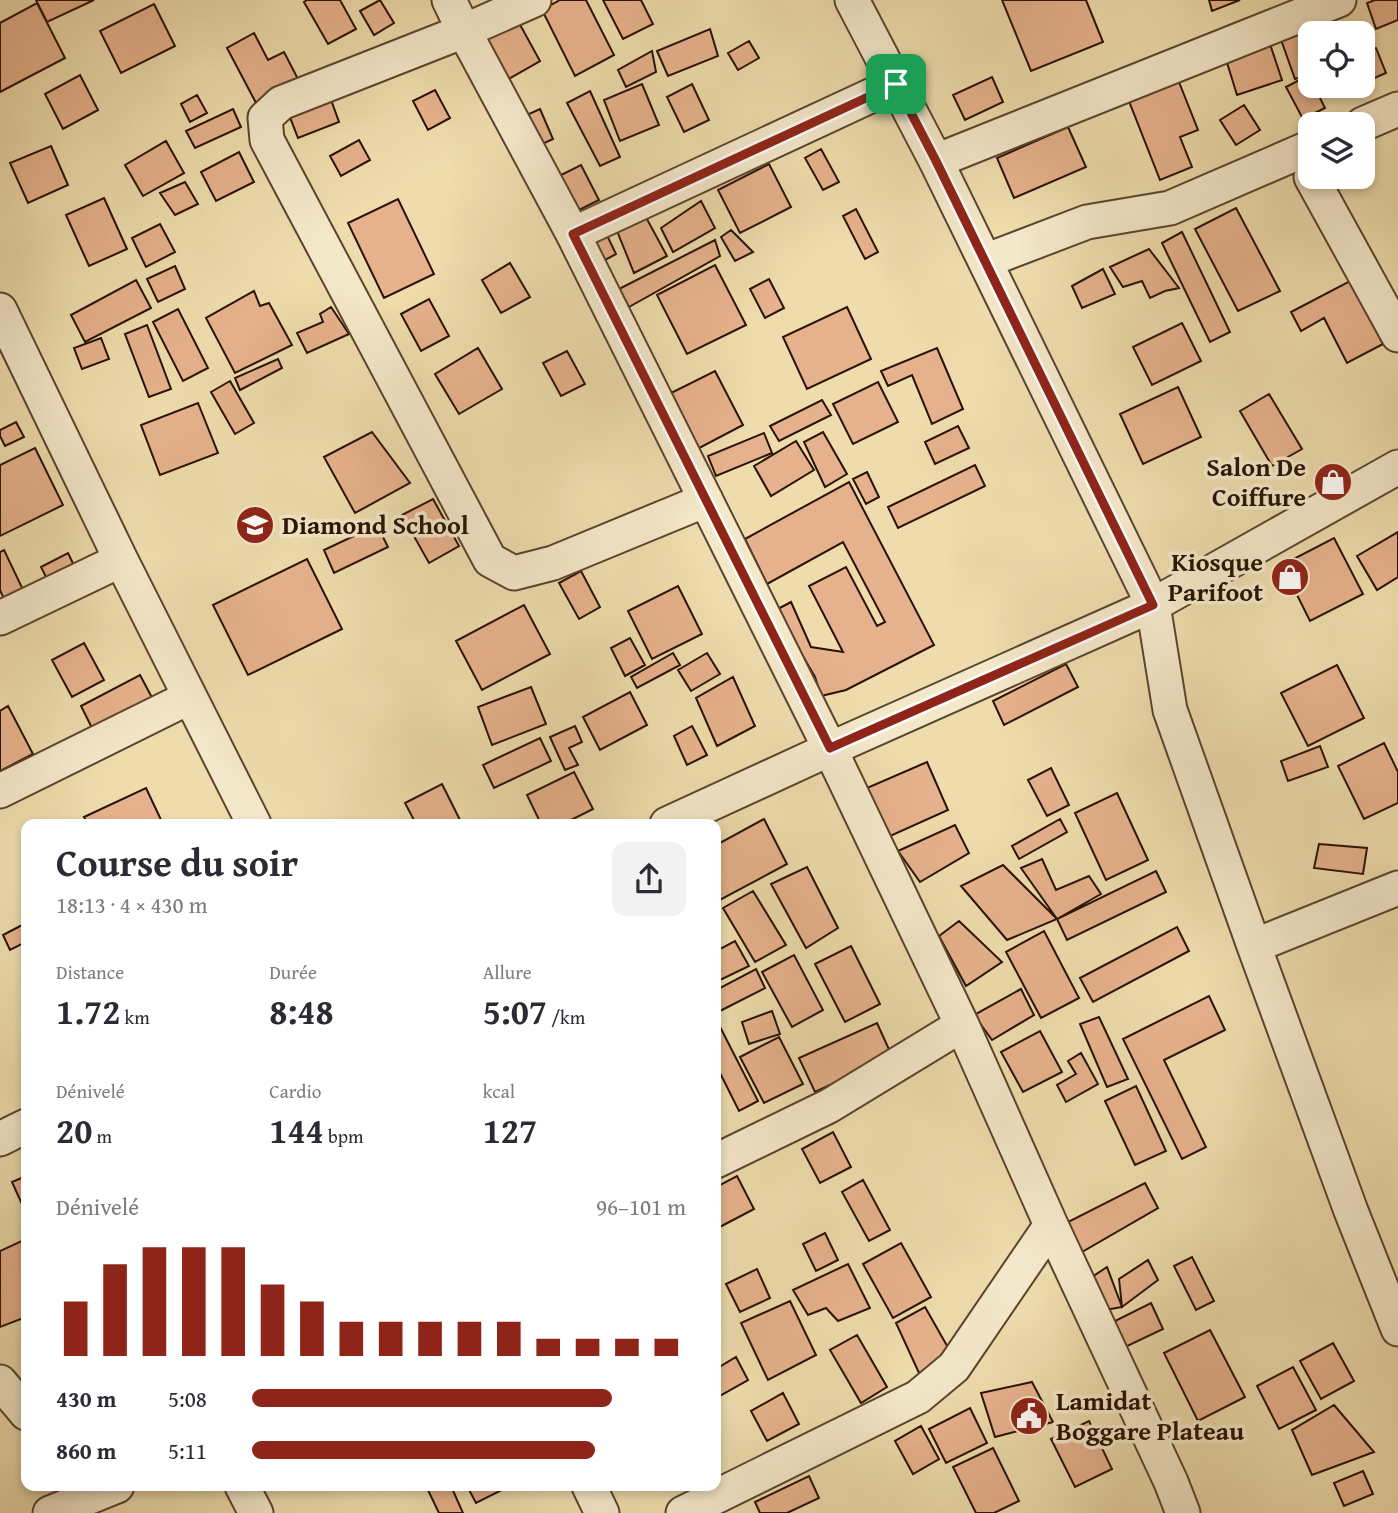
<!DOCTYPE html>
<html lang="fr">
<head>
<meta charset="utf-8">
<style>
	body { margin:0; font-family:"Gentium Book Plus",serif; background:#f2f2f3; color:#2b2b33; height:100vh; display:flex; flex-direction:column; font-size:26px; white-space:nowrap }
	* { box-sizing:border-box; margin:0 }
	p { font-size:23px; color:#7c7c81 }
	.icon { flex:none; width:38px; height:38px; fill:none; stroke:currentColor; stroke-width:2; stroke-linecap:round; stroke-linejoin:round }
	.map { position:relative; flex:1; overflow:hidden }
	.sheet { position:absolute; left:21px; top:819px; width:700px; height:672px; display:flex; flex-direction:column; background:#fff; border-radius:14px; box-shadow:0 4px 10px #0003 }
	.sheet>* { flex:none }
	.controls { position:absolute; left:1298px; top:21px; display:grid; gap:14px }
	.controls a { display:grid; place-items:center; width:77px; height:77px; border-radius:14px; background:#fff; box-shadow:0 4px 10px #0003; font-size:35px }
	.pin { position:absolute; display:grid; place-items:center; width:60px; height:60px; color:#fff; margin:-30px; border-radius:14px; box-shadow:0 4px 10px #0006 }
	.round { display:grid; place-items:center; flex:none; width:74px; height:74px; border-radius:14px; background:#f2f2f3 }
	.overview { display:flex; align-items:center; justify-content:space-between; height:119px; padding:0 35px }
	h1 { font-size:38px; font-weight:600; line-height:52px }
	.stats { display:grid; grid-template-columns:repeat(3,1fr); gap:10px; height:119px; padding:7px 35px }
	.stats div { display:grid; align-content:center }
	.stats b { font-size:35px; font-weight:600 }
	.stats small { font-size:19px; font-weight:400 }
	.stats p { font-size:19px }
	.chart { height:196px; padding:14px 35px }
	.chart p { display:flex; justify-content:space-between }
	.chart svg { width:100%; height:126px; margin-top:7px; stroke:#8f2418; stroke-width:6 }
	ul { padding:0 35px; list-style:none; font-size:23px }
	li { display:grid; grid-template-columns:112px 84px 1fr; align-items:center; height:52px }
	li i { height:18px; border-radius:9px; background:#8f2418 }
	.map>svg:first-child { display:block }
</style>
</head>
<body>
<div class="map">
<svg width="1398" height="1513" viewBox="0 0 1398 1513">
	<rect width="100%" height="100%" fill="#eedcad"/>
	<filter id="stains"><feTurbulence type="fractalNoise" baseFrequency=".00286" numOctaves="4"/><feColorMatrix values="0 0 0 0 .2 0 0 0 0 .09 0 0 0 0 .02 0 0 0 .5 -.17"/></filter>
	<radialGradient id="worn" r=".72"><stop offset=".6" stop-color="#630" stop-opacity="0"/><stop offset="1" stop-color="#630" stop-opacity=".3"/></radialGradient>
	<path fill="#e6b28d" stroke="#291202" stroke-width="2" d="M36 0H94L47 22Z
		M307 0H340L356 29 328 44 304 2Z
		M380 0 394 23 374 35 360 11Z
		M560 0H586L614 55 575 76 542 10Z
		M603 0H641L653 24 623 39Z
		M1002 0H1086L1103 42 1031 71Z
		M1209 0H1240L1212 11Z
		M1375 0H1398V20L1376 29 1367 3Z
		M37 3 65 58 0 92V23Z
		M154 4 175 46 121 73 100 31Z
		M512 10 540 61 507 80 478 28Z
		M1324 17 1329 33H1311V74L1295 79 1279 34Z
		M710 29 718 56 668 76 657 51Z
		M254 33 268 60 284 52 299 81 256 103 227 48Z
		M1268 38 1282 80 1237 95 1224 53Z
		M749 41 759 58 738 70 728 53Z
		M1376 48 1386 73 1363 83V54Z
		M652 51 656 72 626 87 618 70Z
		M80 75 98 110 63 129 45 94Z
		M1309 75 1311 79V86H1314L1325 108 1303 119 1286 87Z
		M992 77 1003 102 965 120 953 95Z
		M1177 77 1198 130 1180 137 1192 167 1160 180 1127 96Z
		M642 84 659 125 620 141 604 100Z
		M692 84 709 120 684 132 667 97Z
		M435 90 450 118 428 130 413 101Z
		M590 91 620 157 600 166 567 103Z
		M197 95 207 113 190 122 181 104Z
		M330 97 339 122 298 138 288 112Z
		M1244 105 1260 130 1236 145 1220 120Z
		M233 109 241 127 195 148 186 131Z
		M540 109 553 139 534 148 520 118Z
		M1068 127 1086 167 1014 198 997 158Z
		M359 140 370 160 341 176 330 156Z
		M166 141 184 173 143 196 125 165Z
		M51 146 68 185 28 203 10 163Z
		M821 149 839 182 823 190 805 158Z
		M239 152 254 182 216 201 201 172Z
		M769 164 791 207 740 233 718 190Z
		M581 165 599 200 575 212 557 177Z
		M185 182 198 204 175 215 160 193Z
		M104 198 127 249 89 266 66 215Z
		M398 199 434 274 384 298 348 223Z
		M701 201 715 228 673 252 661 228Z
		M1236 208 1280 291 1238 311 1195 229Z
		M856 209 878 252 865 259 843 216Z
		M642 210 667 256 634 273 615 226Z
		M160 224 175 252 146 267 132 238Z
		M602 225 616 254 596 265 581 236Z
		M731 230 753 252 735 261 721 237Z
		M1182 232 1230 332 1210 342 1162 243Z
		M715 240 720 256 629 307 619 289Z
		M1149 249 1179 288 1165 291 1150 298 1142 281 1123 287 1110 267Z
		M510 263 530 297 501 313 482 280Z
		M715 265 746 325 687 354 657 295Z
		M175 266 185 289 158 302 147 279Z
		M1103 269 1115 294 1082 308 1072 286Z
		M769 279 784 308 765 318 750 289Z
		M136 280 151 308 85 342 71 315Z
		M1350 281 1383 344 1347 363 1324 318 1301 331 1291 312Z
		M254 291 260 306 269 303 292 345 235 373 206 318Z
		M429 299 449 336 421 351 401 314Z
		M331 307 349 334 307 353 297 333 323 322 320 314Z
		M847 307 871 359 807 389 783 337Z
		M178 309 208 368 183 381 153 322Z
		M1182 323 1201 361 1152 385 1133 347Z
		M147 325 171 389 149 397 125 334Z
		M101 338 109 359 82 369 74 348Z
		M478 348 502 389 459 414 435 374Z
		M937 348 963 409 932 424 912 375 888 386 881 371Z
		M567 351 585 384 561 396 543 363Z
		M278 359 282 368 240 390 235 378Z
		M715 371 743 425 686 455 657 400Z
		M230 381 254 423 235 434 211 392Z
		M878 382 898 422 853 444 833 404Z
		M1178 387 1201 437 1143 464 1120 414Z
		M1269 394 1302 449 1272 466 1240 411Z
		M822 400 831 415 779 441 770 426Z
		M198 403 218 453 160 475 141 425Z
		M16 422 24 437 5 446 0 436V430Z
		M958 426 969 448 935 464 925 442Z
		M372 432 410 483 355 513 324 457Z
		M823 432 847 474 825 487 804 442Z
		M764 433 772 453 716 476 708 456Z
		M796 441 814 470 771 496 754 466Z
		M35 448 63 505 0 536V465Z
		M975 465 985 486 898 528 888 507Z
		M867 472 879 497 866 504 853 479Z
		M849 482 934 645 846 690 821 696 815 677 776 610 791 602 811 647 843 652 809 586 846 567 877 626 885 622 843 542 767 584 745 539Z
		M433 499 459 546 429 563 402 515Z
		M377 525 388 547 334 573 324 550Z
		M1398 532V577L1377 590 1357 556Z
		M1334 538 1363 594 1310 621 1282 565Z
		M4 550 26 596 7 606 0 590V552Z
		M68 553 79 576 52 589 41 567Z
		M307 559 342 629 248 675 213 605Z
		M581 571 600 607 579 619 559 583Z
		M678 586 702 634 652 659 628 611Z
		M524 605 550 654 482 690 456 641Z
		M630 638 645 665 625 676 611 648Z
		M84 643 104 680 72 697 52 660Z
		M673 653 680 665 637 688 631 677Z
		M707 653 720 674 691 691 678 670Z
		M1066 664 1078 687 1004 725 993 701Z
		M1337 665 1364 718 1308 746 1281 693Z
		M140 675 156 705 96 736 81 706Z
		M733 677 755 726 717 746 696 698Z
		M531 687 546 724 492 745 478 707Z
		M630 692 647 725 600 750 583 717Z
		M8 706 33 754 0 771V711Z
		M575 726 582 742 569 748 578 765 565 770 550 737Z
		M692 726 707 755 687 765 674 736Z
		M540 738 551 761 494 788 483 765Z
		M1384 743 1398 772V803L1364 819 1338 766Z
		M1320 746 1328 767 1288 781 1281 761Z
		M927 762 948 810 888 837 867 788Z
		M1051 768 1069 805 1047 816 1028 780Z
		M574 772 593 809 563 824H541L527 795Z
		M442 784 462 824H416L405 803Z
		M146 788 163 824H88L84 817Z
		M1117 793 1148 860 1106 880 1075 813Z
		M764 819 787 864 718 901 716 897V845Z
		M1060 819 1067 832 1019 859 1012 846Z
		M955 825 969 853 920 882 898 851Z
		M1319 844 1367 848 1363 874 1314 868Z
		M1042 859 1056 890 1089 876 1101 894 1057 919 1021 868Z
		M1003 865 1057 919 1007 940 961 886Z
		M807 867 838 928 806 948 771 884Z
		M1156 871 1166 892 1067 940 1057 919Z
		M753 891 786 945 755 962 723 908Z
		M959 921 1002 962 966 986 939 936Z
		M26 923V942L10 950 3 935Z
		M1177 927 1189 951 1093 1002 1080 978Z
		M1044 931 1079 998 1041 1018 1006 952Z
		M735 941 749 966 716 982V951Z
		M851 946 880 1004 845 1022 815 964Z
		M794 955 823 1010 792 1027 762 972Z
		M756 969 765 988 716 1013V990Z
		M1021 989 1034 1015 992 1040 974 1015Z
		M1209 996 1225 1030 1164 1060 1206 1147 1182 1159 1123 1039Z
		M772 1011 780 1034 749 1044 742 1022Z
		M1099 1017 1128 1079 1107 1087 1080 1024Z
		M716 1019 758 1101 739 1111 716 1065Z
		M877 1023 892 1056 815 1092 799 1058Z
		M1040 1031 1062 1072 1023 1092 1001 1052Z
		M779 1037 803 1084 764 1103 740 1057Z
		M1081 1053 1098 1084 1066 1102 1057 1085 1076 1074 1068 1061Z
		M1136 1086 1166 1151 1135 1165 1105 1101Z
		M833 1132 851 1167 820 1183 802 1149Z
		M26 1176V1213L12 1182Z
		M737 1176 754 1209 716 1229V1187Z
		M863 1180 890 1230 869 1241 842 1192Z
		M1145 1183 1158 1208 1082 1252 1062 1225Z
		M825 1233 838 1260 816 1271 803 1244Z
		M26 1239V1317L0 1327V1251Z
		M901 1243 931 1297 893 1318 863 1264Z
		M1192 1257 1214 1301 1196 1310 1174 1266Z
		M1148 1260 1158 1280 1122 1307 1119 1279Z
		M848 1264 870 1308 838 1321 826 1308 808 1315 793 1290Z
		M1107 1267 1122 1307 1105 1310 1092 1277Z
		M757 1269 770 1298 740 1312 726 1284Z
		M790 1301 816 1355 768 1380 741 1323Z
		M1151 1303 1163 1329 1119 1350 1107 1325Z
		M925 1307 954 1358 919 1373 896 1323Z
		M1210 1330 1245 1397 1198 1421 1164 1353Z
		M857 1335 887 1387 861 1403 830 1350Z
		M1333 1343 1354 1381 1321 1399 1300 1361Z
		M736 1357 748 1380 716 1398V1369Z
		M1293 1367 1316 1410 1279 1429 1257 1386Z
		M1032 1382 1053 1422 995 1437 981 1393Z
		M783 1393 799 1424 767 1441 751 1411Z
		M1334 1405 1374 1452 1312 1475 1292 1430Z
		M970 1408 987 1443 946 1463 929 1429Z
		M1089 1421 1112 1469 1075 1487 1051 1439Z
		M921 1426 939 1459 913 1474 895 1441Z
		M993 1448 1019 1501 994 1513H976L953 1467Z
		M1363 1471 1373 1494 1344 1506 1334 1483Z
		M809 1476 819 1498 787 1513H760L755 1502Z
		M426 1486H451L463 1513H439Z
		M467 1486H510L476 1503Z"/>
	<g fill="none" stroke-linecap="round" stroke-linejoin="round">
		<defs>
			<path id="minor" d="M449 0 464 31 573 234 830 749 962 1025 1051 1225 1171 1482 1183 1513
				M534 0 464 31 281 103 265 118 267 140 490 560 514 573 553 563 706 500
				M852 0 936 161 1153 605 1170 710 1254 946 1351 1211 1398 1329
				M1363 124 1398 109
				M936 161 1339 0
				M1311 177 1398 335
				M573 234 896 84
				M985 261 1087 222 1170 208 1311 147
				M0 310 121 560 254 824
				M0 618 121 560
				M0 791 190 697
				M667 824 830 749 1153 605 1398 467
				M1254 946 1398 888
				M0 1139 26 1126
				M716 1161 829 1106 962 1025
				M0 1382 26 1413
				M242 1486 256 1513
				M589 1486 602 1513
				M50 1513 117 1486
				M683 1513 918 1397 954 1367 1051 1225"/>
		</defs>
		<use href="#minor" stroke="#5a442d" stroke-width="37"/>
		<use href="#minor" stroke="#f4e8ca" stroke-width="33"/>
	</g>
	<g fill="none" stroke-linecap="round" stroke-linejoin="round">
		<defs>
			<path id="route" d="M896 84 936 161 1153 605 830 748 573 234Z"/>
		</defs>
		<use href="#route" stroke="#fff" stroke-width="14"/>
		<use href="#route" stroke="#8f2418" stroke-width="9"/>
	</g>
	<defs>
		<symbol id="shop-disc" viewBox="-11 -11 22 22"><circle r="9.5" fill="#8f2418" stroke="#f4e8ca"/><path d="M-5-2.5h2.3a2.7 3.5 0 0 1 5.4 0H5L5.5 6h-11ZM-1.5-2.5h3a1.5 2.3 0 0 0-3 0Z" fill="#fff"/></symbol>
		<symbol id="school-disc" viewBox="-11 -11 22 22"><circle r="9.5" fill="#8f2418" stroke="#f4e8ca"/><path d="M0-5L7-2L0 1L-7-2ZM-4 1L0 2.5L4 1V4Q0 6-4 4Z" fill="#fff"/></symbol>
		<symbol id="civic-disc" viewBox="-11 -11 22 22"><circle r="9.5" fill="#8f2418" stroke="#f4e8ca"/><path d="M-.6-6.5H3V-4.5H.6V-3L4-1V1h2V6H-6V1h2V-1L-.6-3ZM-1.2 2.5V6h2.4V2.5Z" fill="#fff"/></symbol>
	</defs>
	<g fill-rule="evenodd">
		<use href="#shop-disc" x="1311" y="460" width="44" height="44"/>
		<use href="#school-disc" x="233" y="503" width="44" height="44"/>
		<use href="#shop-disc" x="1268" y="555" width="44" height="44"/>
		<use href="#civic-disc" x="1007" y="1394" width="44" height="44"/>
	</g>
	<g text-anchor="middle" stroke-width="7" stroke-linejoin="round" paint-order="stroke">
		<g font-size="26" font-weight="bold" fill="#291202" stroke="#f4e8ca" text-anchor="end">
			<text x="1306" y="476">Salon De<tspan x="1306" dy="30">Coiffure</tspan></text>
			<text x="282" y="534" text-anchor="start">Diamond School</text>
			<text x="1263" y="571">Kiosque<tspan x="1263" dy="30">Parifoot</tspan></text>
			<text x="1056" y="1410" text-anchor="start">Lamidat<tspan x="1056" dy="30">Boggare Plateau</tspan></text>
		</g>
	</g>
	<rect width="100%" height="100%" filter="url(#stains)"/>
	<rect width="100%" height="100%" fill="url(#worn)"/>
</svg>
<div class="controls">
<a><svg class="icon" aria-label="locate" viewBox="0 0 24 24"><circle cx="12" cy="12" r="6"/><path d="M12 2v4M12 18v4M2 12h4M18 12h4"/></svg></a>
<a><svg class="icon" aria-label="layers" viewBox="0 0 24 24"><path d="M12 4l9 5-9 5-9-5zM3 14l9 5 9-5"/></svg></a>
</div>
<div class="pin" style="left:896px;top:84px;background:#1e9e55"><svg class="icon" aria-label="arrive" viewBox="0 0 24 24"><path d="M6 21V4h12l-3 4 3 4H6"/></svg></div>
<section class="sheet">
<div class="overview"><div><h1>Course du soir</h1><p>18:13 · 4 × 430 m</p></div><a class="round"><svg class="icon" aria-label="share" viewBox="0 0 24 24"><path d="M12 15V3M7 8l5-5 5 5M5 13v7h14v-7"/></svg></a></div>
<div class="stats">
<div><p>Distance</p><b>1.72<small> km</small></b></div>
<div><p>Durée</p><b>8:48</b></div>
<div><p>Allure</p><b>5:07<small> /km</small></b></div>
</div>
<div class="stats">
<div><p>Dénivelé</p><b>20<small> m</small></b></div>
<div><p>Cardio</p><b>144<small> bpm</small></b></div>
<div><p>kcal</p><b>127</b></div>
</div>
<div class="chart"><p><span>Dénivelé</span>96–101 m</p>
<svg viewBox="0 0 160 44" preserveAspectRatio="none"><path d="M5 44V25M15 44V12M25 44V6M35 44V6M45 44V6M55 44V19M65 44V25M75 44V32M85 44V32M95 44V32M105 44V32M115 44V32M125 44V38M135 44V38M145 44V38M155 44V38"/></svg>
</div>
<ul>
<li><b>430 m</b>5:08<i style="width:83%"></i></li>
<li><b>860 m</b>5:11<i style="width:79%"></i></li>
</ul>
</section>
</div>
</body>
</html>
